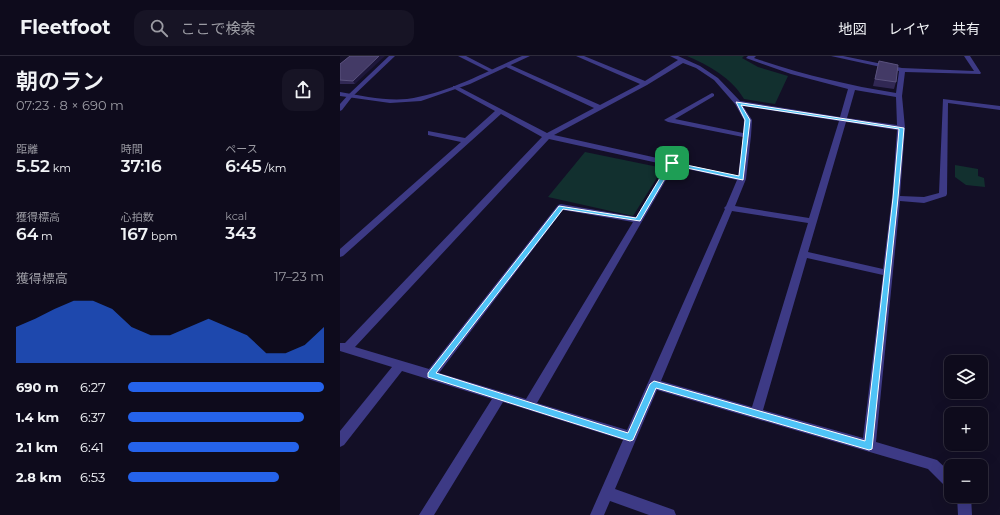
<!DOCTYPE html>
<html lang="ja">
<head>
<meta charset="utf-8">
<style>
	body { margin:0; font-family:Montserrat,"Noto Sans JP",sans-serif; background:#171425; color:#f1f3f6; height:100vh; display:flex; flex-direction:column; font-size:15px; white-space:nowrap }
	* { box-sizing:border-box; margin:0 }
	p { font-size:13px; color:#9b9ba3 }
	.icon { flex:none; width:22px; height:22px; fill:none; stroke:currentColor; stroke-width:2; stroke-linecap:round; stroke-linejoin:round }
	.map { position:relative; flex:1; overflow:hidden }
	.details { display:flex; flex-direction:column; background:#0e0b1c; width:340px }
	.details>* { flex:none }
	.controls { position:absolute; left:604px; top:299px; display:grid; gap:8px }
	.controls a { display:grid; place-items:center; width:44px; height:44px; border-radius:8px; background:#0e0b1c; box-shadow:0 4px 16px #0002,0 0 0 1px #2e2b3b; font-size:20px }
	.pin { position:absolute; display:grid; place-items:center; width:34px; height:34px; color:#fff; margin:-17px; border-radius:8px; box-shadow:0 2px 6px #0006 }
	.round { display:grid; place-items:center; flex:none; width:42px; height:42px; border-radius:12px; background:#171425 }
	.overview { display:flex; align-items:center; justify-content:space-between; height:68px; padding:0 16px }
	h1 { font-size:22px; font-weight:600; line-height:30px }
	.figures { display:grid; grid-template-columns:repeat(3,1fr); gap:6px; height:68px; padding:4px 16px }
	.figures div { display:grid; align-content:center }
	.figures b { font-size:17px; font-weight:600 }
	.figures small { font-size:11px; font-weight:400 }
	.figures p { font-size:11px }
	.chart { height:112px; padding:8px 16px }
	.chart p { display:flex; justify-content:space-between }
	.chart svg { width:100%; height:72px; margin-top:4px; fill:#2563eb; opacity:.7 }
	ul { padding:0 16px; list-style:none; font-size:13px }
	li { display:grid; grid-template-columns:64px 48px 1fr; align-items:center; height:30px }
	li i { height:10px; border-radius:5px; background:#2563eb }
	header { display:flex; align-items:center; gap:24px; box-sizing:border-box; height:56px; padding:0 20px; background:#0e0b1c; border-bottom:1px solid #2e2b3b }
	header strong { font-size:19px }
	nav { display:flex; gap:22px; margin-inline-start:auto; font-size:14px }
	.search { width:280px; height:36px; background:#171425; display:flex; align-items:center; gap:10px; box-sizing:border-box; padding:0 14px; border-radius:12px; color:#9b9ba3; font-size:15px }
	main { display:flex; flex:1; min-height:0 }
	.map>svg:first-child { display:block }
</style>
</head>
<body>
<header>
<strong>Fleetfoot</strong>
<div class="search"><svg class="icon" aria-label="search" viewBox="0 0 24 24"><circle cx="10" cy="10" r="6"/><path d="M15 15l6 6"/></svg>ここで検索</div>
<nav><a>地図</a><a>レイヤ</a><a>共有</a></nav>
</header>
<main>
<section class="details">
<div class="overview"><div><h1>朝のラン</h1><p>07:23 · 8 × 690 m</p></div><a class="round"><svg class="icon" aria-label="share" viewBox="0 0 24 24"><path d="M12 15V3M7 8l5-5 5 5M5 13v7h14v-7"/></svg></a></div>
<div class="figures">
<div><p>距離</p><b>5.52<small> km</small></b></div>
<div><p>時間</p><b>37:16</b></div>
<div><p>ペース</p><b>6:45<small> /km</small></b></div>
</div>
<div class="figures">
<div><p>獲得標高</p><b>64<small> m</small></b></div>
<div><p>心拍数</p><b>167<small> bpm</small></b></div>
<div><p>kcal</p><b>343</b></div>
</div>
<div class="chart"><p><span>獲得標高</span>17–23 m</p>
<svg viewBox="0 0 160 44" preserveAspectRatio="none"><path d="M0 44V22L10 17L20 11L30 6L40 6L50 11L60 22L70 27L80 27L90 22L100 17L110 22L120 27L130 38L140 38L150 33L160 22V44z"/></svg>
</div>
<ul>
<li><b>690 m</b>6:27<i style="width:100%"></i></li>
<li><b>1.4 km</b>6:37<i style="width:90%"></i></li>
<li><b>2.1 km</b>6:41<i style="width:87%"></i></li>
<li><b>2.8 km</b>6:53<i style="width:77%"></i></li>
</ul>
</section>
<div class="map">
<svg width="660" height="459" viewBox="0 0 660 459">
	<rect width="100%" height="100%" fill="#130f26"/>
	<path fill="#12302f" d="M347 0H404L402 2 418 11 448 20 435 48 404 43C392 22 368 9 347 0Z
		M245 96 323 112 293 160 208 141Z
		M615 109 638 113V120L644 122 645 131 626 129 615 121Z"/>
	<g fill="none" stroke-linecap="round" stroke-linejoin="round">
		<path fill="#3d3a85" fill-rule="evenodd" d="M49 0H55L12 41 2 54 0 55V48L8 39Z
			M118 0H126L155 15 150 16Z
			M236 0H244L305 25 338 4 330 0H338L360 10 378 22 400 45 500 61 508 33 451 18 406 2 408 0H416L414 2C461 18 507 29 556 37L559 15 491 0H503L562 12 634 15 624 0H630L641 17 640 18 565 16 562 40 565 72 560 140 584 141 599 137 603 43 660 50V54L608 47 607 138 606 140 584 147 560 145 536 386 597 404 611 417V432L606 431 588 413 317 334 275 433 334 454 336 459H309L270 445 264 459H250L283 384 163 346 94 459H79L152 343 62 315 4 389 0 391V375L52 311 0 295V287H5L202 81 161 58 3 200 0 201V193L121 86 88 79V75L125 82 155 55 113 32V30H117L207 77 254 52 164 10V8H168L260 49 300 28ZM343 7 356 12 374 24 395 48 404 64 403 77 335 63 374 40V38L372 37 324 64 328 66 403 81 398 120 214 79 307 29ZM515 34 556 41 557 69 507 62ZM403 50 499 65 469 162 395 150 406 123 411 80 412 64ZM506 66 557 74 552 142 543 213 468 196ZM209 83 327 109 296 161 221 148 218 149 89 313 15 291ZM334 110 397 124 386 150 384 152 385 153 287 374 197 347ZM223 154 293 166 186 343 99 317ZM392 155 468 167 412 351 321 325ZM467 202 543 219 523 382 423 354Z
			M617 440H631L632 459H618Z"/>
		<path fill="#3d3a85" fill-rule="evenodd" d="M182 0H190L130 28 81 45 50 47 0 40V36C22 40 45 45 67 43 107 38 145 16 182 0Z"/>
	</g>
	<path fill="#312854" d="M10 0 15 28H0V8Z
		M539 5 556 26 554 33 533 30Z"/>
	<path fill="#1d163a" d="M39 0H45L15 28 13 25Z"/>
	<path fill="#433a66" stroke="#5a527e" d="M10 0H39L13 25 0 24V8Z
		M539 5 558 9 556 26 535 23Z"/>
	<path fill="#4fc3f7" stroke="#fff" fill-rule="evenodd" d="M396 46 564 72 558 142 532 393 529 394 316 332 293 384 290 385 88 321V317L219 150 296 162 329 107 332 106 399 120 405 64ZM401 49 559 73 553 142 525 385 314 325 310 328 288 377 96 317 223 153 300 165 333 109 403 124 410 64Z"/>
</svg>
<div class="controls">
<a><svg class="icon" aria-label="layers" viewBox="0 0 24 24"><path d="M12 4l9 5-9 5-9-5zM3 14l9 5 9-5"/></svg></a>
<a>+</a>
<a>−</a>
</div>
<div class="pin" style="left:332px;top:107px;background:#1e9e55"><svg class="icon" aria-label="arrive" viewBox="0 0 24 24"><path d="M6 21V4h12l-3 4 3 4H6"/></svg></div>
</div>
</main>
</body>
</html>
